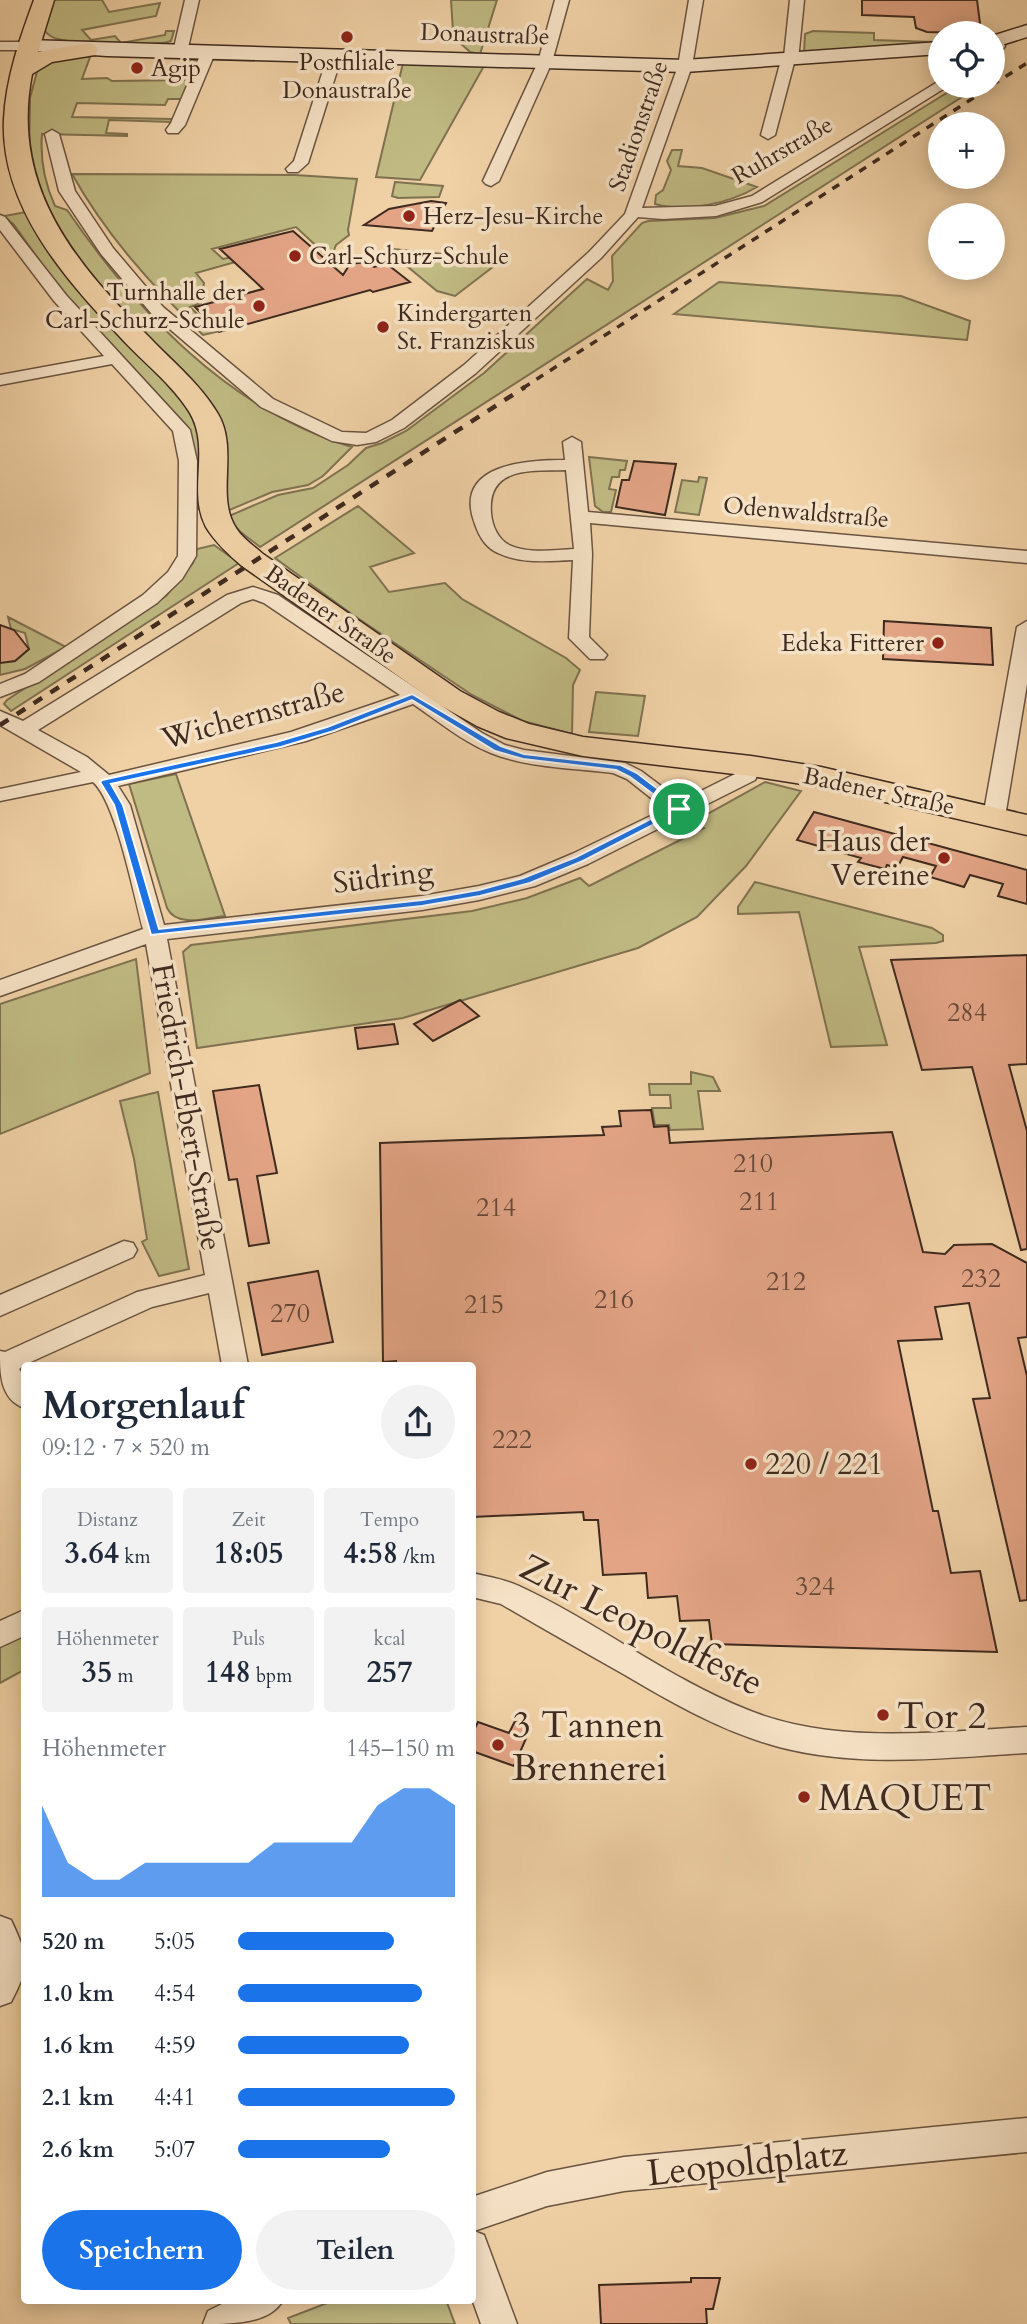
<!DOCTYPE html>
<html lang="de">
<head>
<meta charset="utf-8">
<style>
	body { margin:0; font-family:Cardo,serif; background:#f2f2f3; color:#1f2937; height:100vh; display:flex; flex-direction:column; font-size:26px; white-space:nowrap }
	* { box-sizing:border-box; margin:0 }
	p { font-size:23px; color:#747a83 }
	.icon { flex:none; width:38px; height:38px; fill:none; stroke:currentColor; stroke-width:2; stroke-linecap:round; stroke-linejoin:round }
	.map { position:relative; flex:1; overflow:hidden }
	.side { position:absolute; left:21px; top:1362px; width:455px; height:942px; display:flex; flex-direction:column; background:#fff; border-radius:7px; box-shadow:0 4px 18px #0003 }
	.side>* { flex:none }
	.tools { position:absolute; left:928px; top:21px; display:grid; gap:14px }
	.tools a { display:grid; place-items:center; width:77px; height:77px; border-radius:50%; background:#fff; box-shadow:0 4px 18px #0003; font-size:35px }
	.pin { position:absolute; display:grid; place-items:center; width:60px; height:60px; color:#fff; margin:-30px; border:4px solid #fff; border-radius:50%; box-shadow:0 2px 7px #0007 }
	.round { display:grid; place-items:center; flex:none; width:74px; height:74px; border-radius:37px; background:#f2f2f3 }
	.summary { display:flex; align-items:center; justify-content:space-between; height:119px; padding:0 21px }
	h1 { font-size:38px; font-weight:700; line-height:52px }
	.stats { display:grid; grid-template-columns:repeat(3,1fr); gap:10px; height:119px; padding:7px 21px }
	.stats div { display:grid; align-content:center; border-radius:7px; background:#f2f2f3; text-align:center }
	.stats b { font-size:30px; font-weight:700 }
	.stats small { font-size:19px; font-weight:400 }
	.stats p { font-size:19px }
	.chart { height:196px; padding:14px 21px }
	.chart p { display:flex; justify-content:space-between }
	.chart svg { width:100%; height:126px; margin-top:7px; fill:#1a73e8; opacity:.7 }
	.cta { display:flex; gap:14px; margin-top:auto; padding:14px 21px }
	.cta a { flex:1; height:80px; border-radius:42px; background:#1a73e8; color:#fff; font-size:28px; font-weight:700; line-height:80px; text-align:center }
	.cta a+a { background:#f2f2f3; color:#1f2937 }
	ul { padding:0 21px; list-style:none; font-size:23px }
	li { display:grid; grid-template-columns:112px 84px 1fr; align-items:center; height:52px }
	li i { height:18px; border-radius:9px; background:#1a73e8 }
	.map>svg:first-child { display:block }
</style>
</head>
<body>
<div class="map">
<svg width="1027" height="2324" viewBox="0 0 1027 2324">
	<rect width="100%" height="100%" fill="#f0d1a6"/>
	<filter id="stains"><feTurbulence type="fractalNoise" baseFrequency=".00286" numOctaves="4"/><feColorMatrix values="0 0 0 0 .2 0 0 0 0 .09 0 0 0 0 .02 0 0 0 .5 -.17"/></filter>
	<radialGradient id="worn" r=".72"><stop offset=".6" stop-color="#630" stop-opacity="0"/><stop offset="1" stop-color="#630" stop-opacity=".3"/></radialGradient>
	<path fill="#c0ba83" stroke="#7f7251" stroke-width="2" d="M54 0H102L109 12 160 3 156 16 82 30 91 40 115 36 121 43 165 35 166 31H174L171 41C156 47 75 44 58 39 52 38 48 35 44 30Z
		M451 0H497L480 54 470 52 459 42 463 32 453 31Z
		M813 31 874 33V40L934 42 804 53 805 34Z
		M73 55 90 57 82 79 107 78 112 81 184 80 191 59 197 61 182 99H168L165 105 77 103 72 117 173 119 172 122 109 120 106 133 127 134V136L42 134C40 159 44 182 55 206L67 210C138 313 229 410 352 447L323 476 308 485 272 492 227 511C225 465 234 438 206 398L98 285 45 209 29 155 30 98 38 68 42 63Z
		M403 63 484 66 420 180 376 177Z
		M958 86H979L260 547C247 536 237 533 229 516L278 495 313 488 348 465 366 448 382 443 406 431 484 373 587 279 608 290 613 281 612 256 642 223 648 221 715 218 764 206Z
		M672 150H682L678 166 702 168 757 187C730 203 686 213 655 204L656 195 663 190 671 170 667 161Z
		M72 174 295 175 357 179 348 230 349 235 336 245 333 253 326 255 296 227 212 249 223 259 242 255 246 259 196 273 204 283 201 303 190 307 216 332 203 335C153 287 106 235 72 174Z
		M395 182 443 186 439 197 398 198 392 196Z
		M26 212 189 408 198 426 202 509H197L198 465 188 427 57 285 14 225 4 216Z
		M393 249 502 260 455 296 437 291 391 253Z
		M719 282 901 296 970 321 967 340 674 314Z
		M589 457 627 461 625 470H620L619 477H612L609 489 616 490 611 512H603L595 506Z
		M699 477 707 478 699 515 675 512 682 480 698 482Z
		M358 506 414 553 370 567 389 592 445 583 462 599 566 658 580 670 573 685 572 734 523 721 472 695 353 615 275 558Z
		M214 545 239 563 11 711 4 704 7 700 166 596 193 563 197 549Z
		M8 617 66 647 25 669 0 675V662L15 661 29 649 25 633 11 629Z
		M596 692 645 696 638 736 589 732Z
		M176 774 225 916C207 918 177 928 167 908L129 784Z
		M765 782 801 791 746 866 697 917 638 948 403 1018 197 1048 183 952 191 945 472 911 527 898 580 878 589 886 704 828 695 821Z
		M755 882 932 928 943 935V941L936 943 859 947 887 1045 831 1047 799 912 738 914V907Z
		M136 959 150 1073 0 1134V1004Z
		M691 1072 713 1077 720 1091H698L703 1129 670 1130 669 1125H655L652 1108H671L670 1095H650L649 1084H691Z
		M158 1092 189 1269 159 1276 142 1242 147 1239 134 1159 120 1101Z
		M24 1631V1670L0 1683V1643Z
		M335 2300H446L455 2324H291L288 2318Z"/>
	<path fill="#e2a485" stroke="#3e2a1f" stroke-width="2" d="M862 0H977L981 31 967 33 927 32 916 28 914 17 862 15Z
		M431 201 446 203 432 231 364 225 389 209Z
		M293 231 343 275 350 264 366 262 374 267 387 264 410 282 373 292 370 290 219 332 195 307 263 289 220 249Z
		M634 461 676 464 665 515 616 507 622 480H629Z
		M884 621 991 628 993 665 883 659Z
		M0 625 14 630 29 649 15 661 0 663Z
		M814 812 1027 870V904L998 896 1003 884 970 875 964 887 930 877 936 866 903 857 897 868 887 865 885 869 858 862 861 858 797 840Z
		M1027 955V1064L1009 1065 1027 1131V1249L1021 1250 972 1067 922 1070 891 960Z
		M460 1000 479 1016 433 1041 414 1024Z
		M394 1024 398 1044 358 1049 355 1028Z
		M259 1085 277 1173 257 1176 269 1243 249 1246 237 1179 229 1180 213 1091Z
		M651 1110 654 1127 668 1126 670 1143 892 1132 923 1252 945 1254 954 1245 992 1244 1027 1263V1337L1018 1338 1027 1376V1600L1020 1601 973 1399 990 1398 969 1303 935 1307 942 1339 898 1341 933 1511H938L951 1573 980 1571 997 1652 712 1644 709 1620 680 1621 677 1596 648 1598 646 1573 603 1575 598 1520H584L583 1512 472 1517V1365H396V1361L383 1362 380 1143 604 1135 602 1127 621 1126 619 1111Z
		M318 1271 333 1342 262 1355 248 1283Z
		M515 1721 531 1727 514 1766 472 1751V1734L478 1722 509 1733Z
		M691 2278H720L713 2309H706L707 2324H601L599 2285 691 2282Z"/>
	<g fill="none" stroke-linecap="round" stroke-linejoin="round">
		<defs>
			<path id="street" d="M185 0H199L187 52 180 56 173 52Z
				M555 0H569L552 62 499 181 491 186 486 184 483 181 538 62Z
				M689 0H703L692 66 642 208 715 206 752 196 936 83 948 86 762 202 716 216 663 219 638 217 601 258 476 373 404 428 376 442 357 445 332 441 261 407 151 313 101 254 59 191 45 134 52 130 59 134 75 191 113 248 163 307 273 399 342 432 366 433 392 420 464 365 589 252 625 214 678 66Z
				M790 0H804L798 60 794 63 775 135 768 139 761 135 781 60 784 57Z
				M996 37 1001 38 1005 46 997 57 992 58V38Z
				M0 42H27L34 46 27 50H0Z
				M208 49 215 53 185 125 178 133H168L166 130 171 123 201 53Z
				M335 51 342 55 308 163 298 172H288L286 169 294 161 328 55Z
				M0 215 5 217 66 295 190 430 197 461 196 556 182 579 157 603 39 682 0 697V684L25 674 143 595 168 572 178 556 179 461 173 431 112 364 0 385V375L104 356 54 301 0 230Z
				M572 437 581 442 588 512 1027 551V563L590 523 592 554 589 637 607 655 604 659H590L569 638 573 560C548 561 521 564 498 553 486 548 479 536 475 524 452 464 526 460 565 460L563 442ZM566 470 574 549C554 550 528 554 509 545 498 539 492 526 491 513 487 466 532 471 566 470Z
				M253 587 278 595 482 733 505 745 524 750 625 763 641 771 681 801 739 772 745 762H759L762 766 755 780 588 864 535 886 479 900 422 910 167 939 248 1365H222L209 1293 152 1307 24 1365 19 1369 24 1376V1408C0 1399 0 1373 0 1351L5 1352 137 1292 205 1275 146 944 0 996V980L143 929C134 896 116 802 93 782L0 801V789L81 772 0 725V711L23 721 227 595ZM253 599 264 603 400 695 291 732 109 775 87 757 38 730 241 603ZM413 704C438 721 463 742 491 753 528 768 573 768 613 773L627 779 665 809 572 854 520 876 479 886 422 896 164 925 130 805 118 786 306 741Z
				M1027 621V684L1005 817 1001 822H987L983 817 1017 627Z
				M124 1241 133 1243 137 1250 133 1257 0 1316V1295Z
				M472 1573C488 1577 504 1579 519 1586 597 1622 667 1678 748 1710 834 1745 936 1732 1027 1727V1753C946 1758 858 1768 779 1747 723 1732 674 1704 625 1675 584 1652 542 1628 501 1604L472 1597Z
				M24 1610V1636L0 1647V1621Z
				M0 1916 11 1920C28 1956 30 1966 11 2002L0 2006Z
				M1027 2118V2152L624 2191 547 2206 474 2231 484 2235 517 2324H481L472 2299V2197L547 2172 624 2157Z
				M230 2300H283C270 2324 232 2324 203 2324L208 2311Z"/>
			<path id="secondary" d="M1027 25V37L992 48V36Z
				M27 40 685 60 940 42V54L685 72 107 56 20 50 17 46 20 42Z"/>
			<path id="primary" d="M34 0H54L38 52 87 43 95 45 98 50 95 55 52 62 32 74C10 187 75 263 150 338 173 362 201 385 218 414 239 450 215 496 236 528 242 538 254 546 263 554L460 691 499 712 529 724 583 737 751 756 821 767 1027 815V835L821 787 751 776 583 756 506 738 477 726 438 704 242 566C228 554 215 542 206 527 187 491 211 449 190 413 173 385 143 362 121 338 65 279 0 206 4 119 6 78 20 38 34 0Z"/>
		</defs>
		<use href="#street" stroke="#6a5441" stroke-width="3"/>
		<use href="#secondary" stroke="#3e2a1f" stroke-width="3"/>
		<use href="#primary" stroke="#3e2a1f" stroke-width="3"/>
		<use href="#street" fill="#f5e1c5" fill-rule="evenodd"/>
		<use href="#secondary" fill="#f5e1c5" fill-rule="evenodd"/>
		<use href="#primary" fill="#f0d1a6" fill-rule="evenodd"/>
		<path stroke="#3e2a1f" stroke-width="3.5" stroke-dasharray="8 8" stroke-linecap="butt" d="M992 85 1027 63
			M523 388 992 86"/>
		<path stroke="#3e2a1f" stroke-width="4.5" stroke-dasharray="10 10" stroke-linecap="butt" d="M0 725 525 387"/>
	</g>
	<path fill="#1a73e8" stroke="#fff" stroke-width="2" fill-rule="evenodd" d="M412 694 501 746 524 754 621 765 637 773 684 809 583 861 530 883 480 896 422 906 151 935 114 805 100 782 102 780 276 742 327 727ZM412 700 495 751 523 759 616 770 630 777 672 808 576 857 523 878 479 890 422 900 159 929 123 805 111 784 281 747 334 731Z"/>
	<g fill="#8f2418" stroke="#f5e1c5" stroke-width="2.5">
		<circle cx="347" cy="37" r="7"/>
		<circle cx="137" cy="68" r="7"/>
		<circle cx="409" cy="216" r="7"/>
		<circle cx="295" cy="256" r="7"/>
		<circle cx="259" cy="306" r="7"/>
		<circle cx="383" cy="327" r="7"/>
		<circle cx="938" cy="643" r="7"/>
		<circle cx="944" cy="858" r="7"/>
		<circle cx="751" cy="1464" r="7"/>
		<circle cx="883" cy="1715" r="7"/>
		<circle cx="498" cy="1745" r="7"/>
		<circle cx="804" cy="1797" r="7"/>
	</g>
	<g text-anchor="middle" stroke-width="7" stroke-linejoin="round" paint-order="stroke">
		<g font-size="24" fill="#3e2a1f" stroke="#f5e1c5">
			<text transform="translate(485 34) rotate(2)" y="8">Donaustraße</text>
			<text transform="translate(638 126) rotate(-71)" y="8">Stadionstraße</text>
			<text transform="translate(782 150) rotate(-30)" y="8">Ruhrstraße</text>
			<text transform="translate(806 512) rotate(5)" y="8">Odenwaldstraße</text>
			<text transform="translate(331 614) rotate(35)" y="8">Badener Straße</text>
			<text transform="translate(879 791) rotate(12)" y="8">Badener Straße</text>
		</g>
		<g font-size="24" fill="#3e2a1f" stroke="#f5e1c5" text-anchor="start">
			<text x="347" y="70" text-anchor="middle">Postfiliale<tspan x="347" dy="28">Donaustraße</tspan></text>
			<text x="151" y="76">Agip</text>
			<text x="423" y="224">Herz-Jesu-Kirche</text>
			<text x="309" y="264">Carl-Schurz-Schule</text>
			<text x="245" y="300" text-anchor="end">Turnhalle der<tspan x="245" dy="28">Carl-Schurz-Schule</tspan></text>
			<text x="397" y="321">Kindergarten<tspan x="397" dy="28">St. Franziskus</tspan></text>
			<text x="924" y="651" text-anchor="end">Edeka Fitterer</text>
		</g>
		<g font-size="26" fill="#674838">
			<text x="967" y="1021">284</text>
			<text x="753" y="1172">210</text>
			<text x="759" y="1210">211</text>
			<text x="496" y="1216">214</text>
			<text x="981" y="1287">232</text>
			<text x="786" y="1290">212</text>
			<text x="614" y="1308">216</text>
			<text x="484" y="1313">215</text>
			<text x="290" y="1322">270</text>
			<text x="512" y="1448">222</text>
			<text x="815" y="1595">324</text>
		</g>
		<g font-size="30" fill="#3e2a1f" stroke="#f5e1c5">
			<text transform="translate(253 715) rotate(-15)" y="10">Wichernstraße</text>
			<text transform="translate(383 877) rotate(-7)" y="10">Südring</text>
			<text transform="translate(187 1107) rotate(80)" y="10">Friedrich-Ebert-Straße</text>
		</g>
		<g font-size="30" fill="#3e2a1f" stroke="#f5e1c5" text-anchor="end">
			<text x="930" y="851">Haus der<tspan x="930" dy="34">Vereine</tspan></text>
			<text x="765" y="1474" text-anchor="start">220 / 221</text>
		</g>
		<g font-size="37" fill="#3e2a1f" stroke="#f5e1c5">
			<text transform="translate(642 1624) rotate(27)" y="13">Zur Leopoldfeste</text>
			<text transform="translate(747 2162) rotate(-6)" y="13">Leopoldplatz</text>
		</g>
		<g font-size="37" fill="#3e2a1f" stroke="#f5e1c5" text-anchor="start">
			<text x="897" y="1728">Tor 2</text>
			<text x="512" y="1737">3 Tannen<tspan x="512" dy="43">Brennerei</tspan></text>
			<text x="818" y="1810">MAQUET</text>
		</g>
	</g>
	<rect width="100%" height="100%" filter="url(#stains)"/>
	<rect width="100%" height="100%" fill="url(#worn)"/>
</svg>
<div class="tools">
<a><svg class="icon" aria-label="locate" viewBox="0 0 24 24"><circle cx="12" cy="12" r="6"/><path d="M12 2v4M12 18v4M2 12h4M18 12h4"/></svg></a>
<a>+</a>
<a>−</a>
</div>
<div class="pin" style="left:679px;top:809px;background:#1e9e55"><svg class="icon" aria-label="arrive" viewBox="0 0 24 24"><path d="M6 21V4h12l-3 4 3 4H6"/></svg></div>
<section class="side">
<div class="summary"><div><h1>Morgenlauf</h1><p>09:12 · 7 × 520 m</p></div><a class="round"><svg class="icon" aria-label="share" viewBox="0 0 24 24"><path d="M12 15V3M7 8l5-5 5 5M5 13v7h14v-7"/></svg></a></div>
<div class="stats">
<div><p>Distanz</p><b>3.64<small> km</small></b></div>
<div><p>Zeit</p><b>18:05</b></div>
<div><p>Tempo</p><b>4:58<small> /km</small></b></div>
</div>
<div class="stats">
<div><p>Höhenmeter</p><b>35<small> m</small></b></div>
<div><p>Puls</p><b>148<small> bpm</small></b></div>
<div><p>kcal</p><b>257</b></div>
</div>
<div class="chart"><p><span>Höhenmeter</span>145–150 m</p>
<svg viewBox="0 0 160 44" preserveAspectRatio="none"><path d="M0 44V12L10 32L20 38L30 38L40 32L50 32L60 32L70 32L80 32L90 25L100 25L110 25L120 25L130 12L140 6L150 6L160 12V44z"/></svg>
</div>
<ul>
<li><b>520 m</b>5:05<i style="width:72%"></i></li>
<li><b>1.0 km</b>4:54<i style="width:85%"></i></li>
<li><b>1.6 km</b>4:59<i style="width:79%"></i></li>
<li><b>2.1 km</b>4:41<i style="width:100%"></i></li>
<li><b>2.6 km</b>5:07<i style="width:70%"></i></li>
</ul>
<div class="cta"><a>Speichern</a><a>Teilen</a></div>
</section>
</div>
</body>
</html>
